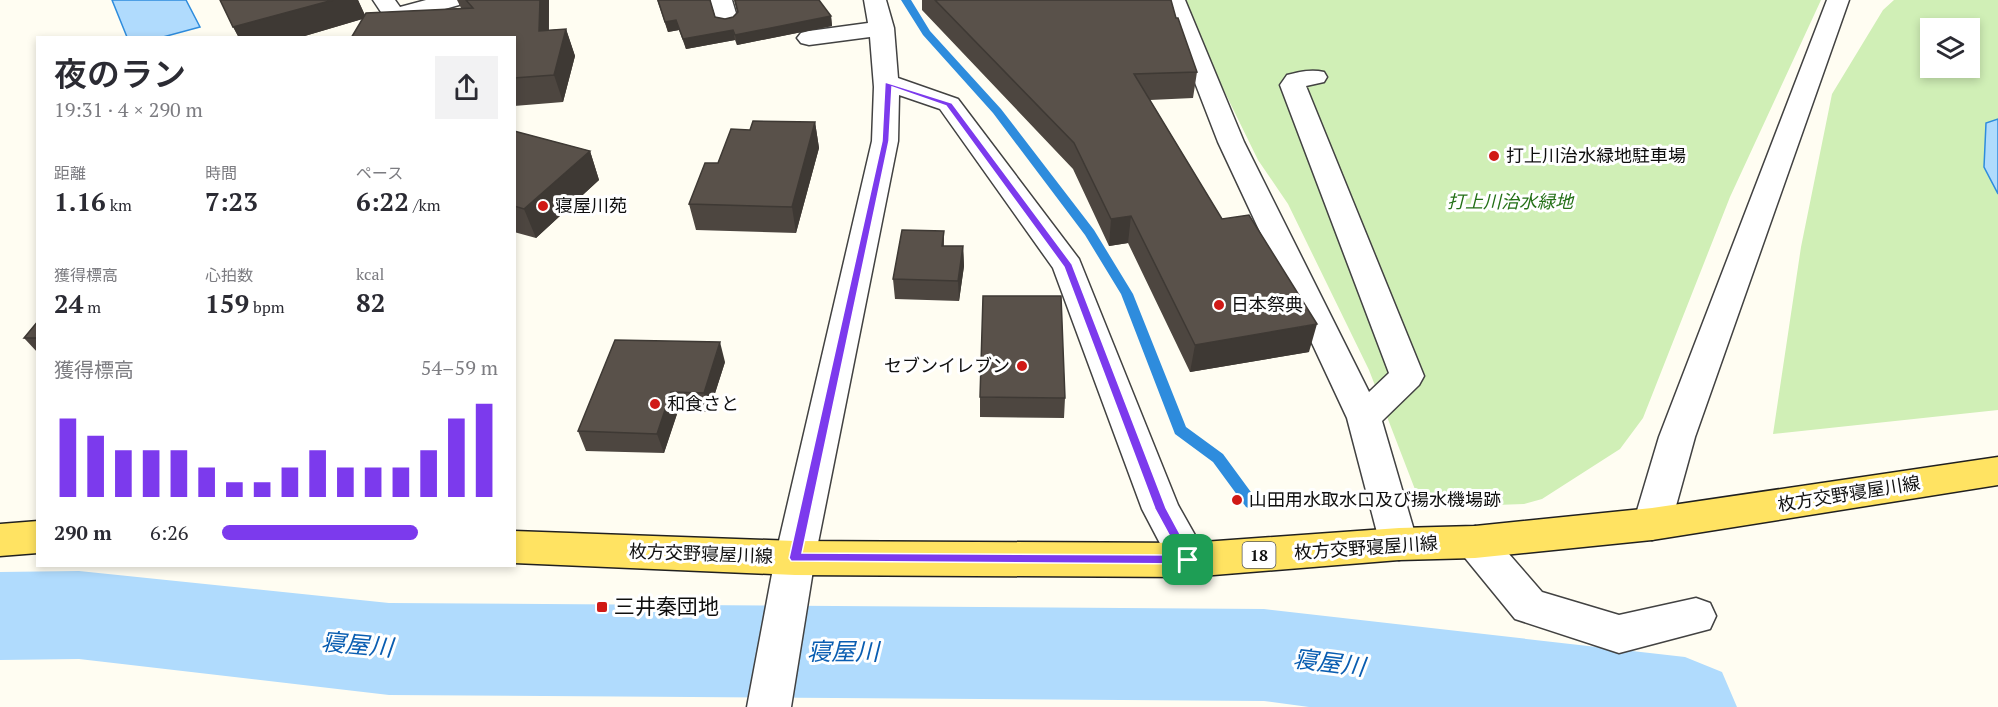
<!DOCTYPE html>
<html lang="ja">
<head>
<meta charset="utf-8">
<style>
	body { margin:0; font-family:"PT Serif","Noto Sans JP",serif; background:#f2f2f3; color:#2b2b33; height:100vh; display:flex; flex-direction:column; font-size:22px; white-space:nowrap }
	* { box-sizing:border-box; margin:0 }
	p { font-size:20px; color:#7c7c81 }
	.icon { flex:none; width:33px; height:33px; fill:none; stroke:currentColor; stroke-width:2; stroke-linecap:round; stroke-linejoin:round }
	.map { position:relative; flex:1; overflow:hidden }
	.details { position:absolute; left:36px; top:36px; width:480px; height:531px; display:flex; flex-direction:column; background:#fff; border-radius:0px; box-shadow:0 3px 9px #0003 }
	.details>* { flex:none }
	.controls { position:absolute; left:1920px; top:18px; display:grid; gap:12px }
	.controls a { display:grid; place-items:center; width:60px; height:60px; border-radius:0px; background:#fff; box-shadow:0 3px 9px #0003; font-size:30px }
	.pin { position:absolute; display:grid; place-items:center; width:51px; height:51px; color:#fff; margin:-26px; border-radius:12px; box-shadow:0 3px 9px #0006 }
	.round { display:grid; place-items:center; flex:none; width:63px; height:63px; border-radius:0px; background:#f2f2f3 }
	.overview { display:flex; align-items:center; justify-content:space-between; height:102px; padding:0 18px }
	h1 { font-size:33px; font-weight:600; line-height:45px }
	.metrics { display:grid; grid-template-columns:repeat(3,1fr); gap:9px; height:102px; padding:6px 18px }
	.metrics div { display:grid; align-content:center }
	.metrics b { font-size:26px; font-weight:600 }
	.metrics small { font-size:16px; font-weight:400 }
	.metrics p { font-size:16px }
	.chart { height:168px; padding:12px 18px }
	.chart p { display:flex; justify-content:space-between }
	.chart svg { width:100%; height:108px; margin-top:6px; stroke:#7c3aed; stroke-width:6 }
	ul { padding:0 18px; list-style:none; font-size:20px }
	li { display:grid; grid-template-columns:96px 72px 1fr; align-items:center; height:45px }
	li i { height:15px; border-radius:8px; background:#7c3aed }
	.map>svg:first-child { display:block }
</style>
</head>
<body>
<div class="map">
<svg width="1998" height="707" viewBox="0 0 1998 707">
	<rect width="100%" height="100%" fill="#fffdf2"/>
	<path fill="#d0efb6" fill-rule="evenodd" d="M1184 0H1821L1730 197 1643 418 1620 449 1542 499 1524 504 1439 507 1423 500 1416 492 1369 370 1288 204 1258 160 1211 64Z
		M1894 0H1998V410L1773 434 1801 247 1832 94 1883 10ZM1930 28H1970V68H1930Z"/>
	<path fill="#b0dbfd" stroke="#2e8cdd" stroke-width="1.5" d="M112 0H186L200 27 163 37H127Z
		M1998 119V194L1984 167 1986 123Z"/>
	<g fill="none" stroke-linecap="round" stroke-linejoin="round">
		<path fill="#2e8cdd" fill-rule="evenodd" d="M901 0H911L930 31 1001 109 1094 230 1133 294 1186 427 1223 454 1256 499 1259 503 1256 507 1251 509 1246 507 1213 462 1175 434 1121 294 1085 235 993 113 923 35Z"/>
		<path fill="#b0dbfd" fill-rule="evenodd" d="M79 571 389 603 1264 609 1685 657 1722 672 1737 707H1309L1264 701 389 695 79 659 0 660V572Z"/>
		<defs>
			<path id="minor" d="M373 0H395L400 7 426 0H462L459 5 395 23 387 21Z
				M710 0H732L738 20 734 25 726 27 718 25Z
				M864 0H886L894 28 898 78 958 99 1079 259 1178 505 1209 560 1203 572 1189 577 1175 572 1142 509 1053 268 940 109 899 95 898 141 815 558 791 707H747L775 558 872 141 874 87 870 37 809 45 801 43 797 38 801 33 809 31 868 23Z
				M1163 0H1185L1244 142 1369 392 1389 373 1280 85 1287 75C1299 72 1311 69 1324 72L1327 77 1324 82 1306 86 1424 376 1419 385 1382 421 1418 544 1413 555 1399 560 1385 555 1380 544 1347 418 1218 142Z
				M1827 0H1849L1695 437 1671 524 1665 535 1652 540 1639 535 1633 524 1659 437Z
				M1475 526 1489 531 1542 592 1619 615 1696 598 1710 603 1716 616 1710 629 1619 653 1515 619 1461 553 1456 542 1461 531Z"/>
			<path id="major" d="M1998 457V485L1652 540 1475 558 1399 560 1189 577 795 575 514 563V531L795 541 1189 543 1399 528 1475 526 1652 508Z
				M38 521V553L0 556V524Z"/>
		</defs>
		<use href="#minor" stroke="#424242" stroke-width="3"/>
		<use href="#major" stroke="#202020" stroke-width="3"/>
		<use href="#minor" fill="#fff" fill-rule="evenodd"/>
		<use href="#major" fill="#ffe362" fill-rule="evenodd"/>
	</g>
	<path fill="#4d4640" d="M220 0H358L365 15 461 8 457 0H549V30L566 29 575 56 563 102 514 106V38L362 19 298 38H239Z
		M657 0H710L715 17 725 19 733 17 737 12 734 0H819L831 16 832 26 737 45 735 40 686 49 679 30 668 32Z
		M922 0H1171L1176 18 1197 72 1193 98 1150 100 1222 219 1309 352 1190 372 1128 243 1109 246 1073 169 922 10Z
		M815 122 819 148 796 233 696 230 689 204 718 163 750 130Z
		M514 131 590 151 599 180 536 238 514 232Z
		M944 231V246H963L964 266 959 301 895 299 893 279Z
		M38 321V353L24 338Z
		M725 362 709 412 678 411 664 453 586 451 578 431Z
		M980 397 1065 398 1064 418 980 417Z"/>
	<path fill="#3e3934" d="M333 0H358L366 18 298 38H239L233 27Z
		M540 0H549L548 58 539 31Z
		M831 16 832 26 737 45 735 35Z
		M676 20 679 30 668 32 665 22Z
		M566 29 575 56 563 102 554 75Z
		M733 30 735 40 686 49 683 39Z
		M815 122 819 148 796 233 792 207Z
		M590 151 599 180 536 238 524 209Z
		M1131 216 1128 243 1109 246 1111 219Z
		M963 246 964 266 959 301 958 281Z
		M1317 324 1309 352 1190 372 1195 345Z
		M720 342 725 362 709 412 704 393Z
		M671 392 678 411 664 453 657 434Z"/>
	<path fill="#59514a" stroke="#3e3934" stroke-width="1.5" d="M220 0H333L233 27Z
		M466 0H540L539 31 566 29 554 75 514 78V38H351L366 13 473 8Z
		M658 0H710L715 17 725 19 733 17 738 12 735 0H819L831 16 735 35 733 30 683 39 676 20 665 22Z
		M935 0H1171L1176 18H1178L1197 72 1134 74 1222 219 1249 215 1317 324 1195 345 1131 216 1111 219 1074 143Z
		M753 121 815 122 792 207 689 204 705 163H718L731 129 750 130Z
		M514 131 590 151 524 209 514 206Z
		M902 230 944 231 942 246H963L958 281 893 279Z
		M983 296H1061L1065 398 980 397Z
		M38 321V338H24Z
		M615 340 720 342 704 393 671 392 657 434 578 431Z"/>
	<path fill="#7c3aed" stroke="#fff" stroke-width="1.5" fill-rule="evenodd" d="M885 82 952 103 1072 264 1166 508 1194 560 1193 564 791 561 789 558 882 141ZM892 87 946 106 1064 267 1155 509 1180 555 802 553 889 141Z"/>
	<g fill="#d01916" stroke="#fff" stroke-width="2">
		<circle cx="1494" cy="156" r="6"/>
		<circle cx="543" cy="206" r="6"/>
		<circle cx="1219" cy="305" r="6"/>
		<circle cx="1022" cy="366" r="6"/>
		<circle cx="655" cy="404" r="6"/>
		<circle cx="1237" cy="500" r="6"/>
		<rect x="596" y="601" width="12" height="12" rx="3"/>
	</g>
	<g text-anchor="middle" stroke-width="6" stroke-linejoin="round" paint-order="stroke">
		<rect fill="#fff" stroke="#575757" stroke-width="1.5" x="1242.5" y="542" width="33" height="26" rx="4.5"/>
		<g font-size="16" font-weight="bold" fill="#0f0f0f">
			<text x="1259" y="561">18</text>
		</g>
		<g font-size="18" fill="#0f0f0f" stroke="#fff" text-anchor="start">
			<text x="1506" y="162">打上川治水緑地駐車場</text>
			<text x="555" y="212">寝屋川苑</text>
			<text x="1231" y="311">日本祭典</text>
			<text x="1010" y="372" text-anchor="end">セブンイレブン</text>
			<text x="667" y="410">和食さと</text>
			<text x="1249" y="506">山田用水取水口及び揚水機場跡</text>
		</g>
		<g font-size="18" font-style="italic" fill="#247017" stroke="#fff">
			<text x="1510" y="208">打上川治水緑地</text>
		</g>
		<g font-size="18" fill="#0f0f0f" stroke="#fff">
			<text transform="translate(1849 494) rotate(-9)" y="6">枚方交野寝屋川線</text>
			<text transform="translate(1366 548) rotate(-4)" y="6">枚方交野寝屋川線</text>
			<text transform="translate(701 554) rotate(2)" y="6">枚方交野寝屋川線</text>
		</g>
		<g font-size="21" fill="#0f0f0f" stroke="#fff" text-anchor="start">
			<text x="614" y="614">三井秦団地</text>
		</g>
		<g font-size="24" font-style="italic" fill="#095db1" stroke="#fff">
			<text transform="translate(357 645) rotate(5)" y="8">寝屋川</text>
			<text x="843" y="660">寝屋川</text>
			<text transform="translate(1329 663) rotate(7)" y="8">寝屋川</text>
		</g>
	</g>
</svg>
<div class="controls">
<a><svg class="icon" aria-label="layers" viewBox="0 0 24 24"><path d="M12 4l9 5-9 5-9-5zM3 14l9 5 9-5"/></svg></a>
</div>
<div class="pin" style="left:1188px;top:560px;background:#1e9e55"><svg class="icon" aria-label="arrive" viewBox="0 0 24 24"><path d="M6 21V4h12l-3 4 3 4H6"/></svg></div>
<section class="details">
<div class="overview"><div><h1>夜のラン</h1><p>19:31 · 4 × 290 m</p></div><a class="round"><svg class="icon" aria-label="share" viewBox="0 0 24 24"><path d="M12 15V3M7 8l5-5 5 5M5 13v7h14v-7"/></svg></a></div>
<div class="metrics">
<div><p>距離</p><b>1.16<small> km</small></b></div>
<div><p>時間</p><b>7:23</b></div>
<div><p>ペース</p><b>6:22<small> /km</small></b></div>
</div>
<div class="metrics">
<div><p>獲得標高</p><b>24<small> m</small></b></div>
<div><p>心拍数</p><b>159<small> bpm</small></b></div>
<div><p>kcal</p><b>82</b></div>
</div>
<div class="chart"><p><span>獲得標高</span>54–59 m</p>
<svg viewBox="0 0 160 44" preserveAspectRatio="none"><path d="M5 44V12M15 44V19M25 44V25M35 44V25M45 44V25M55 44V32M65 44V38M75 44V38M85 44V32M95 44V25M105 44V32M115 44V32M125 44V32M135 44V25M145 44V12M155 44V6"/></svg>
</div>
<ul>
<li><b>290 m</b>6:26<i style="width:71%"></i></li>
</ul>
</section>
</div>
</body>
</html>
